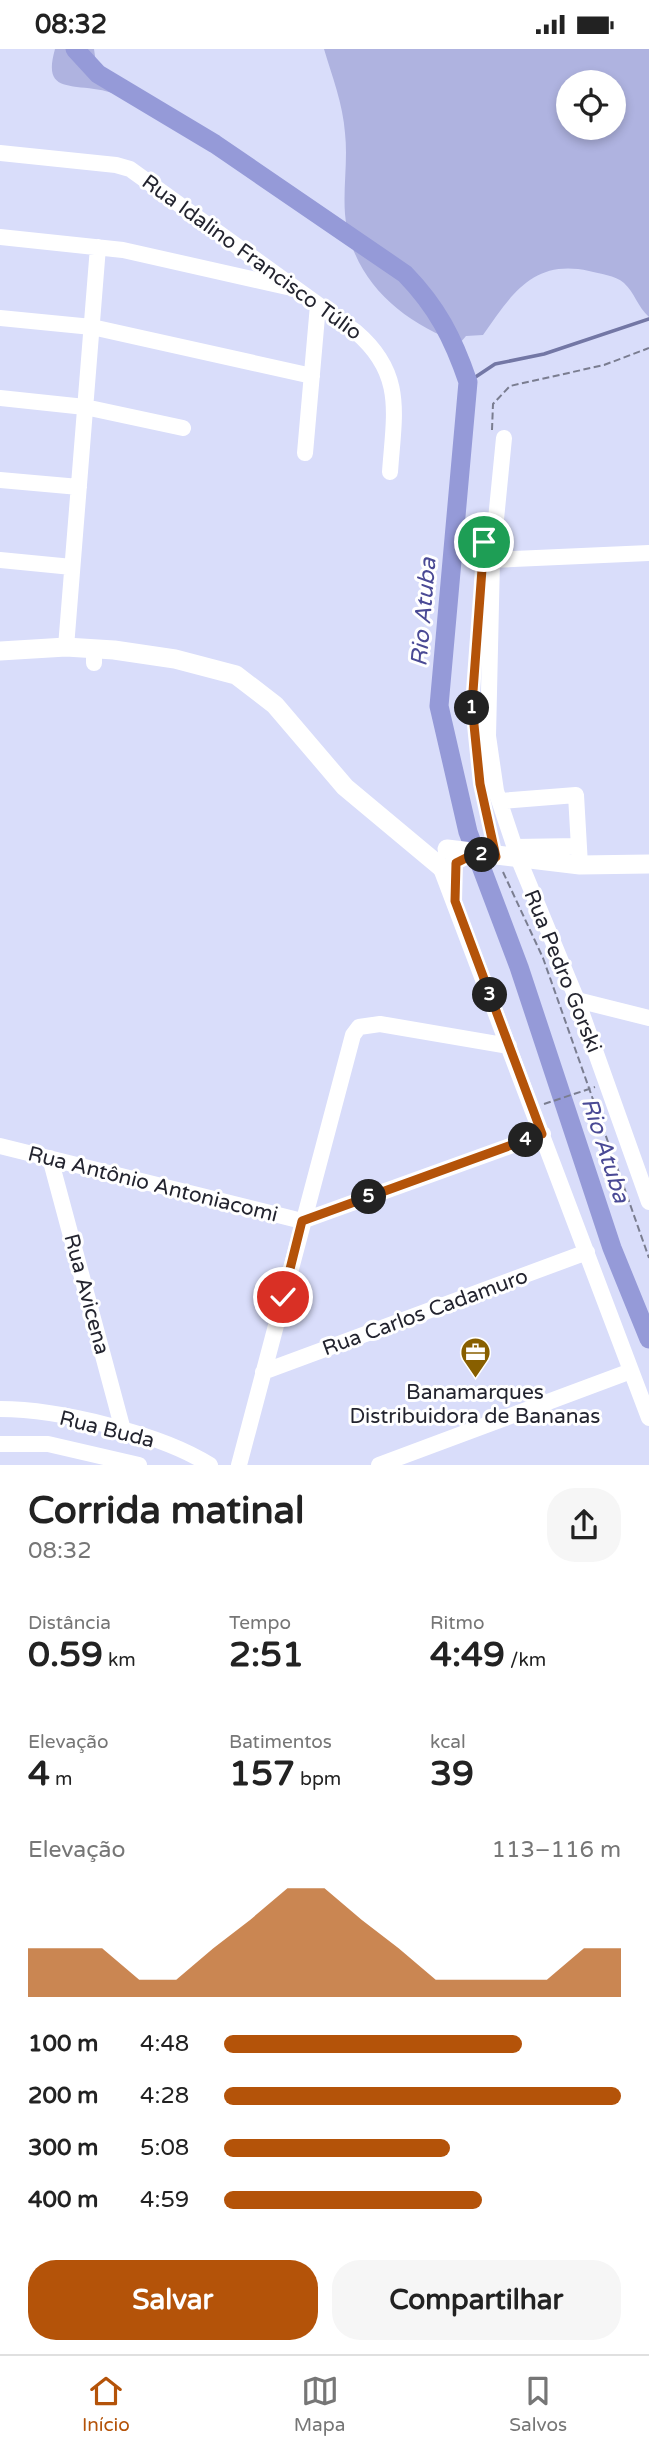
<!DOCTYPE html>
<html lang="pt">
<head>
<meta charset="utf-8">
<style>
	body { margin:0; font-family:"Varela Round",sans-serif; background:#f6f6f6; color:#222; height:100vh; display:flex; flex-direction:column; font-size:26px; white-space:nowrap }
	* { box-sizing:border-box; margin:0 }
	p { font-size:23px; color:#767676 }
	.icon { flex:none; width:38px; height:38px; fill:none; stroke:currentColor; stroke-width:2; stroke-linecap:round; stroke-linejoin:round }
	.map { position:relative; height:1416px; overflow:hidden }
	.panel { display:flex; flex-direction:column; background:#fff; flex:1 }
	.panel>* { flex:none }
	.tools { position:absolute; left:556px; top:21px; display:grid; gap:14px }
	.tools a { display:grid; place-items:center; width:70px; height:70px; border-radius:50%; background:#fff; box-shadow:0 4px 10px #0003; font-size:35px }
	.pin { position:absolute; display:grid; place-items:center; width:60px; height:60px; color:#fff; margin:-30px; border:4px solid #fff; border-radius:50%; box-shadow:0 2px 7px #0007 }
	.km { position:absolute; width:35px; height:35px; margin:-18px; border-radius:50%; background:#222; color:#fff; font-size:19px; line-height:35px; text-align:center }
	.round { display:grid; place-items:center; flex:none; width:74px; height:74px; border-radius:28px; background:#f6f6f6 }
	.head { display:flex; align-items:center; justify-content:space-between; height:119px; padding:0 28px }
	h1 { font-size:38px; font-weight:700; line-height:52px }
	.metrics { display:grid; grid-template-columns:repeat(3,1fr); gap:10px; height:119px; padding:7px 28px }
	.metrics div { display:grid; align-content:center }
	.metrics b { font-size:35px; font-weight:700 }
	.metrics small { font-size:19px; font-weight:400 }
	.metrics p { font-size:19px }
	.chart { height:196px; padding:14px 28px }
	.chart p { display:flex; justify-content:space-between }
	.chart svg { width:100%; height:126px; margin-top:7px; fill:#b45309; opacity:.7 }
	.button { display:flex; gap:14px; margin-top:auto; padding:14px 28px }
	.button a { flex:1; height:80px; border-radius:28px; background:#b45309; color:#fff; font-size:28px; font-weight:700; line-height:80px; text-align:center }
	.button a+a { background:#f6f6f6; color:#222 }
	ul { padding:0 28px; list-style:none; font-size:23px }
	li { display:grid; grid-template-columns:112px 84px 1fr; align-items:center; height:52px }
	li i { height:18px; border-radius:9px; background:#b45309 }
	.status { display:flex; justify-content:space-between; align-items:center; height:49px; padding:0 35px; background:#fff; direction:ltr }
	.status svg { height:19px; fill:currentColor }
	.dock { display:flex; justify-content:space-around; align-items:center; height:98px; border-top:2px solid #e0e0e0; background:#fff; font-size:19px; color:#767676 }
	.dock a { display:grid; justify-items:center; gap:4px }
	.dock .on { color:#b45309 }
	.map>svg:first-child { display:block }
</style>
</head>
<body>
<div class="status"><b>08:32</b><svg viewBox="0 0 49 12"><path d="M0 12V9h3v3zM5 12V6h3v6zM10 12V3h3v9zM15 12V0h3v12zM26 1h20v11H26zM47 4h2v5h-2z"/></svg></div>
<div class="map">
<svg width="649" height="1416" viewBox="0 0 649 1416">
	<rect width="100%" height="100%" fill="#d9ddfa"/>
	<path fill="#afb3e0" fill-rule="evenodd" d="M55 0H94L96 14 127 49C116 45 105 41 94 40 63 36 44 39 55 0Z
		M324 0H649V268C637 257 635 244 624 234 615 226 600 225 589 222 533 210 512 245 483 286L466 287 460 294C401 273 351 230 345 165 343 138 348 111 345 84 343 55 332 27 324 0ZM569 33H614V79H569Z"/>
	<g fill="none" stroke-linecap="round" stroke-linejoin="round">
		<path stroke="#7377a5" stroke-width="3.5" d="M468 333 495 315 544 305 649 270"/>
		<path stroke="#959ad8" stroke-width="19" d="M75 0 98 25 215 95 405 225C437 258 453 289 468 333L439 657 468 783 519 918 612 1199 649 1290"/>
		<path stroke="#7a7d90" stroke-width="2" stroke-dasharray="7 3.5" stroke-linecap="butt" d="M492 381 493 355 510 337 604 316 649 299
			M474 674 475 613
			M478 721 492 791
			M503 823 543 909 649 1209
			M544 1055 595 1038"/>
		<path stroke="#fff" stroke-width="16" d="M0 104 116 116 130 120 356 283C405 325 394 365 390 423
			M0 188 123 201 287 238
			M0 269 92 278 312 327
			M0 349 85 358 183 379
			M504 389 492 511 488 687 496 742 519 811 577 951 649 1153
			M305 404 318 256
			M0 431 79 438
			M0 511 72 518
			M492 511 649 504
			M66 598 98 198
			M94 599V614
			M500 752 576 746 580 816
			M514 798 579 797
			M440 817 649 1369
			M577 951 649 969
			M0 1097 302 1172 543 1085
			M50 1109 123 1381
			M263 1323 587 1203
			M0 1360C59 1360 161 1385 210 1416
			M0 1395H48L139 1416
			M239 1416 353 986 359 978 380 975 509 997
			M379 1416 631 1322"/>
		<path stroke="#fff" stroke-width="19" d="M0 602 66 598 114 601 175 610 236 626 275 656 345 738 442 819H451L457 808 451 801
			M447 800 580 816 649 815"/>
	</g>
	<g fill="none" stroke-linecap="round" stroke-linejoin="round">
		<defs>
			<path id="route" d="M283 1248 302 1172 542 1085 455 852 456 814 474 805 496 808 480 735 472 656 484 493"/>
		</defs>
		<use href="#route" stroke="#fff" stroke-width="14"/>
		<use href="#route" stroke="#b45309" stroke-width="9"/>
	</g>
	<defs>
		<symbol id="office-pin" viewBox="-11 -11 22 30"><path d="M0 17L-7.5 6A9.5 9.5 0 1 1 7.5 6Z" fill="#885f00" stroke="#fff"/><path d="M-6-3h4V-5.5h4V-3h4V5H-6ZM-1-4.5V-3h2v-1.5ZM-6 0V1H6V0Z" fill="#fff"/></symbol>
	</defs>
	<g fill-rule="evenodd">
		<use href="#office-pin" x="458" y="1286" width="35" height="47"/>
	</g>
	<g text-anchor="middle" stroke-width="6" stroke-linejoin="round" paint-order="stroke">
		<g font-size="21" fill="#23242f" stroke="#fff">
			<text transform="translate(252 208) rotate(36)" y="7">Rua Idalino Francisco Túlio</text>
			<text transform="translate(563 922) rotate(68)" y="7">Rua Pedro Gorski</text>
			<text transform="translate(153 1135) rotate(14)" y="7">Rua Antônio Antoniacomi</text>
			<text transform="translate(87 1245) rotate(75)" y="7">Rua Avicena</text>
			<text transform="translate(425 1263) rotate(-20)" y="7">Rua Carlos Cadamuro</text>
			<text transform="translate(107 1380) rotate(14)" y="7">Rua Buda</text>
		</g>
		<g font-size="21" fill="#23242f" stroke="#fff">
			<text x="475" y="1350">Banamarques<tspan x="475" dy="24">Distribuidora de Bananas</tspan></text>
		</g>
		<g font-size="23" font-style="italic" fill="#4a4a95" stroke="#fff">
			<text transform="translate(423 563) rotate(-85)" y="8">Rio Atuba</text>
			<text transform="translate(606 1101) rotate(72)" y="8">Rio Atuba</text>
		</g>
	</g>
</svg>
<div class="tools">
<a><svg class="icon" aria-label="locate" viewBox="0 0 24 24"><circle cx="12" cy="12" r="6"/><path d="M12 2v4M12 18v4M2 12h4M18 12h4"/></svg></a>
</div>
<div class="pin" style="left:484px;top:493px;background:#1e9e55"><svg class="icon" aria-label="arrive" viewBox="0 0 24 24"><path d="M6 21V4h12l-3 4 3 4H6"/></svg></div>
<div class="pin" style="left:283px;top:1248px;background:#d93025"><svg class="icon" aria-label="check" viewBox="0 0 24 24"><path d="M5 12l5 5 9-10"/></svg></div>
<b class="km" style="left:472px;top:659px">1</b>
<b class="km" style="left:482px;top:806px">2</b>
<b class="km" style="left:490px;top:946px">3</b>
<b class="km" style="left:526px;top:1091px">4</b>
<b class="km" style="left:369px;top:1148px">5</b>
</div>
<section class="panel">
<div class="head"><div><h1>Corrida matinal</h1><p>08:32</p></div><a class="round"><svg class="icon" aria-label="share" viewBox="0 0 24 24"><path d="M12 15V3M7 8l5-5 5 5M5 13v7h14v-7"/></svg></a></div>
<div class="metrics">
<div><p>Distância</p><b>0.59<small> km</small></b></div>
<div><p>Tempo</p><b>2:51</b></div>
<div><p>Ritmo</p><b>4:49<small> /km</small></b></div>
</div>
<div class="metrics">
<div><p>Elevação</p><b>4<small> m</small></b></div>
<div><p>Batimentos</p><b>157<small> bpm</small></b></div>
<div><p>kcal</p><b>39</b></div>
</div>
<div class="chart"><p><span>Elevação</span>113–116 m</p>
<svg viewBox="0 0 160 44" preserveAspectRatio="none"><path d="M0 44V27L10 27L20 27L30 38L40 38L50 27L60 17L70 6L80 6L90 17L100 27L110 38L120 38L130 38L140 38L150 27L160 27V44z"/></svg>
</div>
<ul>
<li><b>100 m</b>4:48<i style="width:75%"></i></li>
<li><b>200 m</b>4:28<i style="width:100%"></i></li>
<li><b>300 m</b>5:08<i style="width:57%"></i></li>
<li><b>400 m</b>4:59<i style="width:65%"></i></li>
</ul>
<div class="button"><a>Salvar</a><a>Compartilhar</a></div>
</section>
<nav class="dock">
<a class="on"><svg class="icon" aria-label="home" viewBox="0 0 24 24"><path d="M3 11l9-7 9 7M6 9v11h12V9"/></svg>Início</a>
<a><svg class="icon" aria-label="map" viewBox="0 0 24 24"><path d="M3 6l6-2 6 2 6-2v14l-6 2-6-2-6 2zM9 4v14M15 6v14"/></svg>Mapa</a>
<a><svg class="icon" aria-label="saved" viewBox="0 0 24 24"><path d="M7 4h10v16l-5-4-5 4z"/></svg>Salvos</a>
</nav>
</body>
</html>
